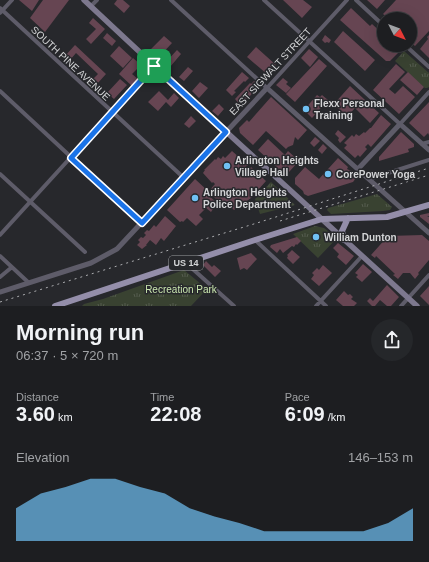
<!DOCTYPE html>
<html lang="en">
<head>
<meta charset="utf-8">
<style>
	body { margin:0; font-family:Arial,sans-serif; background:#25272a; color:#f1f3f6; height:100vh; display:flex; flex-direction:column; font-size:15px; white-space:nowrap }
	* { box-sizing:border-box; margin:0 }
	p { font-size:13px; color:#a0a2a5 }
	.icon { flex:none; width:22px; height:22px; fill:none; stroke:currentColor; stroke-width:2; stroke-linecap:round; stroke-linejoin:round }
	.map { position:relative; height:306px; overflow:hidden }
	.drawer { display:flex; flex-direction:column; background:#1d1e21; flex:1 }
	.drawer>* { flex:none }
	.needle { width:26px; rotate:132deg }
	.controls { position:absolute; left:377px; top:12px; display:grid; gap:8px }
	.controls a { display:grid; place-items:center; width:40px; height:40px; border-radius:50%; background:#1d1e21; box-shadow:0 4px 16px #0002,0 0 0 1px #3b3c3f; font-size:20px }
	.pin { position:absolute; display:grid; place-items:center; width:34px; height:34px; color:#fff; margin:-17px; border-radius:8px; box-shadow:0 2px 6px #0006 }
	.round { display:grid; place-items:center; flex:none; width:42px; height:42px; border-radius:21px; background:#25272a }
	.head { display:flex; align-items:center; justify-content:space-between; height:68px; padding:0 16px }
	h1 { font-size:22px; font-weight:700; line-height:30px }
	.figures { display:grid; grid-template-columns:repeat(3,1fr); gap:6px; height:68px; padding:4px 16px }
	.figures div { display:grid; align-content:center }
	.figures b { font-size:20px; font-weight:700 }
	.figures small { font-size:11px; font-weight:400 }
	.figures p { font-size:11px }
	.chart { height:112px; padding:8px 16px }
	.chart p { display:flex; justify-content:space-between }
	.chart svg { width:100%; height:72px; margin-top:4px; fill:#70c1f4; opacity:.7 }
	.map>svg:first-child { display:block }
</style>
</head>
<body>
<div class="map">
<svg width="429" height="306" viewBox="0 0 429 306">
	<defs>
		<pattern id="park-tufts" width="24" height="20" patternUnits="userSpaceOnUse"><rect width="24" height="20" fill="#394231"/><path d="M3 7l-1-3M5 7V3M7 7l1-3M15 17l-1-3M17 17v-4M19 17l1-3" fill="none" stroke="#555c4e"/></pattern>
	</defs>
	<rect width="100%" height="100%" fill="#27282c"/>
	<path fill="url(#park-tufts)" d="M404 51 429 73V87L427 88H425L395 61Z
		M271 182 295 205 260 214 255 199Z
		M377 194 392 207 390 210 383 211 331 214 327 210 328 208Z
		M315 226 324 228 337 238 318 258 293 234Z
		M184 270 207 289 191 306H82L84 304 103 299Z"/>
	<path fill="#664552" d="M19 0H39L32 11Z
		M43 0H69L45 32 30 18Z
		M117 0H123L130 6 124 13 114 4Z
		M283 0H303L312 7 302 18Z
		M367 0H385L377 9Z
		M396 0H429V31L415 46 410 42 412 40 410 38V19H389L383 14Z
		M351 8 370 26 372 24 384 35V45H392L398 50V53L390 61H386L340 20Z
		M93 18 105 29 91 44 86 39 96 29 89 23Z
		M343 31 375 60 365 71 334 42Z
		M107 33 116 41 112 46 103 38Z
		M325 35 331 40 329 43 327 42 325 43 322 40Z
		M429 35V58L420 49 428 39 427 37Z
		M164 36 172 43 159 57 151 49Z
		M75 45 106 74 97 84 92 80 98 74 76 53 70 60 65 56Z
		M119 46 132 58 123 68 110 56Z
		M256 47 276 65 267 74 247 57Z
		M309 49 318 57 310 67 301 58Z
		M177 50 181 54 170 67 165 63Z
		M133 58 141 65 132 74 138 79 132 86 119 74Z
		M319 59 327 66 295 102 286 94Z
		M396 64 405 72 389 89 395 94 403 86 415 97 399 114 373 90Z
		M188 67 193 71 184 81 179 77Z
		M242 72 249 78 245 82 244 81 234 91 236 92 232 96 226 90Z
		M408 72 424 87 417 95 400 80Z
		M283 78 288 82 286 84 291 88 286 93 276 85Z
		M120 79 127 85 114 99 107 93Z
		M254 81 259 86 241 106 235 99 250 83 251 84Z
		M200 82 208 88 199 98 192 91Z
		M350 86 379 113 370 123 355 108 347 117 334 104Z
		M159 91 168 100 174 93 179 98 171 107 166 102 158 111 148 102Z
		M317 95 320 97 322 95 328 100 312 118 304 110Z
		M271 97 307 130 298 140 295 137 293 145 288 147 286 149 266 131 253 145 240 133 239 128 247 120 249 122Z
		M429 102V135L428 133 424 137 409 123Z
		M219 104 224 109 218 116 212 111Z
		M381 115 391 124 371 147 368 144 365 147 367 149 360 157 358 155 355 158 344 148 347 145 344 143 352 135 354 137 356 134 359 136 364 132 365 133 370 128H371Z
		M191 116 196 121 189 128 184 124Z
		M338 130 346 137 340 143 338 140 339 138 335 134Z
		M401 132 414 144V147L408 149 409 152 379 161V157Z
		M315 137 320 141 314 147 310 143Z
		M268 139 285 155 288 151 299 161 289 172H282L258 150Z
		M323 144 327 148 322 154 318 150Z
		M232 151 248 165 240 172 244 176 251 167 266 181 251 198 234 210 226 202 223 205 208 192 215 184 213 182 212 183 203 173 205 170H204L215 159 216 160 218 157 221 159 223 156 225 158Z
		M338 158 348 167 347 169 355 173 356 178 353 182 308 196 304 194 303 191 295 184V178L305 167 319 179Z
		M195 179 208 191 206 193 217 203 211 212 206 208 199 215 203 219 196 226 187 218 183 222 182 221 180 222 167 210Z
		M429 213V216H427L429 217V224L420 217V215Z
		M165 216 176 226 164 241 161 238 156 245 150 240 146 245H147L142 249 137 245 140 242 138 240 141 237 143 238 146 235 144 233 147 230 149 231 154 225 156 227Z
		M422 235 429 241V260L418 273 419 274 415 279 410 273H403L398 279 393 275 395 274 376 256 375 258 371 255 388 236Z
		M297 237 301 241 297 245 296 244 294 247 292 246 283 253 280 249 277 253 270 247 271 245Z
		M338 243 354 256 346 265 337 257 339 254 333 248Z
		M292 250 300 257 293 264 287 258 288 256 287 255Z
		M251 253 257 259 247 270 244 268 240 270 237 258Z
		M206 261 212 267 214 265 221 271 215 277 203 265Z
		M363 264 372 272 362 282 356 277 358 275 355 273Z
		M323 265 332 273 319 286 311 279 314 275 312 273 317 268 319 270Z
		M387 285 399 297 391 306H387L380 300 375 306H372L367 301 370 298 373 301Z
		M429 286V305L420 296Z
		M344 291 348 295 350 294 353 297 351 299 357 303 354 306H343L336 300Z"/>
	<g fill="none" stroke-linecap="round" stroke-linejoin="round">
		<path stroke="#5e5c69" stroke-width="4" d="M171 0 267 88 347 0
			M264 0 400 124 429 92
			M356 0 384 26
			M91 6 97 0
			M0 8 184 178
			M0 13 12 0
			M405 45 429 67
			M0 91 142 223
			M422 144 429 142
			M0 174 85 252
			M369 179 429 160
			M0 235 154 66
			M255 240 326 306
			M0 256 29 283
			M186 263 234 306
			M0 277 12 267
			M316 306 362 256
			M401 306 429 275"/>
		<path stroke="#5e5c69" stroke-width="5" d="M358 169 400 124 429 150
			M0 292 91 263 117 249 267 88 429 233"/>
		<path stroke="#7d788e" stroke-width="5.5" d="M84 0 175 85 417 306"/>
		<path stroke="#948eaa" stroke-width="6" d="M344 240 342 231 348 218
			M55 306 255 240 322 219 387 217 429 205"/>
		<path stroke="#acadb0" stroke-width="1" stroke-dasharray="2 4" stroke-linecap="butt" d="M280 221 429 175
			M0 302 257 223 429 168"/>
	</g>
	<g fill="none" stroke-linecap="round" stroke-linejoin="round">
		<defs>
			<path id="route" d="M154 66 226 132 142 223 71 158Z"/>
		</defs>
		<use href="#route" stroke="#fff" stroke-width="8"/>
		<use href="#route" stroke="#1a73e8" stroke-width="5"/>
	</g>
	<g fill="#70c1f4" stroke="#27282c" stroke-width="1.5">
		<circle cx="306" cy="109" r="4"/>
		<circle cx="227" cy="166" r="4"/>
		<circle cx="328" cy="174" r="4"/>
		<circle cx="195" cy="198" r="4"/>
		<circle cx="316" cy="237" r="4"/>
	</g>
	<g text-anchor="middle" stroke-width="3" stroke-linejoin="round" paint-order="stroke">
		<rect fill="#27282c" stroke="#9fa0a3" stroke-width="1" x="169" y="256" width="34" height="14" rx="3"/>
		<g font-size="9" font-weight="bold" fill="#d3d4d6">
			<text x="186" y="266">US 14</text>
		</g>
		<g font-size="10" fill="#d3d4d6" stroke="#27282c">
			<text transform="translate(71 63) rotate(43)" y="4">SOUTH PINE AVENUE</text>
			<text transform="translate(270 71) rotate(-47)" y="4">EAST SIGWALT STREET</text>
		</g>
		<g font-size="10" font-weight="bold" fill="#d3d4d6" stroke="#27282c" text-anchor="start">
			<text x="314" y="107">Flexx Personal<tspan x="314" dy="12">Training</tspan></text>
			<text x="235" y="164">Arlington Heights<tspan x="235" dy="12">Village Hall</tspan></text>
			<text x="336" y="178">CorePower Yoga</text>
			<text x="203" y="196">Arlington Heights<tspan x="203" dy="12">Police Department</tspan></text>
			<text x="324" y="241">William Dunton</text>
		</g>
		<g font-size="10" fill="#cae7af" stroke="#27282c">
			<text x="181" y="293">Recreation Park</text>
		</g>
	</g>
</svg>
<div class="controls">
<a><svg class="needle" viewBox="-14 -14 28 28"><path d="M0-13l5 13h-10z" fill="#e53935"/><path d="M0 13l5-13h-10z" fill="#a0a2a5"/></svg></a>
</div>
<div class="pin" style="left:154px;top:66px;background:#1e9e55"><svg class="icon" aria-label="arrive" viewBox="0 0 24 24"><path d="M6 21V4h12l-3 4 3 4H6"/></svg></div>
</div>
<section class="drawer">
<div class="head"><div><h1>Morning run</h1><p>06:37 · 5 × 720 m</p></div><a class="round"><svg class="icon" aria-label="share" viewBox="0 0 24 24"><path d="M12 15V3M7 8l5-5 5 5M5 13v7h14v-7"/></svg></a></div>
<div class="figures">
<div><p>Distance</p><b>3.60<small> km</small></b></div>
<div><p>Time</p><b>22:08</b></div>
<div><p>Pace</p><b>6:09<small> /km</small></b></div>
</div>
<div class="chart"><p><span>Elevation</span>146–153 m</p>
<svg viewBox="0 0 160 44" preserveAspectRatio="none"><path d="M0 44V24L10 15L20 11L30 6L40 6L50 11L60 15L70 24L80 29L90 33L100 38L110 38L120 38L130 38L140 38L150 33L160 24V44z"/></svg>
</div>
</section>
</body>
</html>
